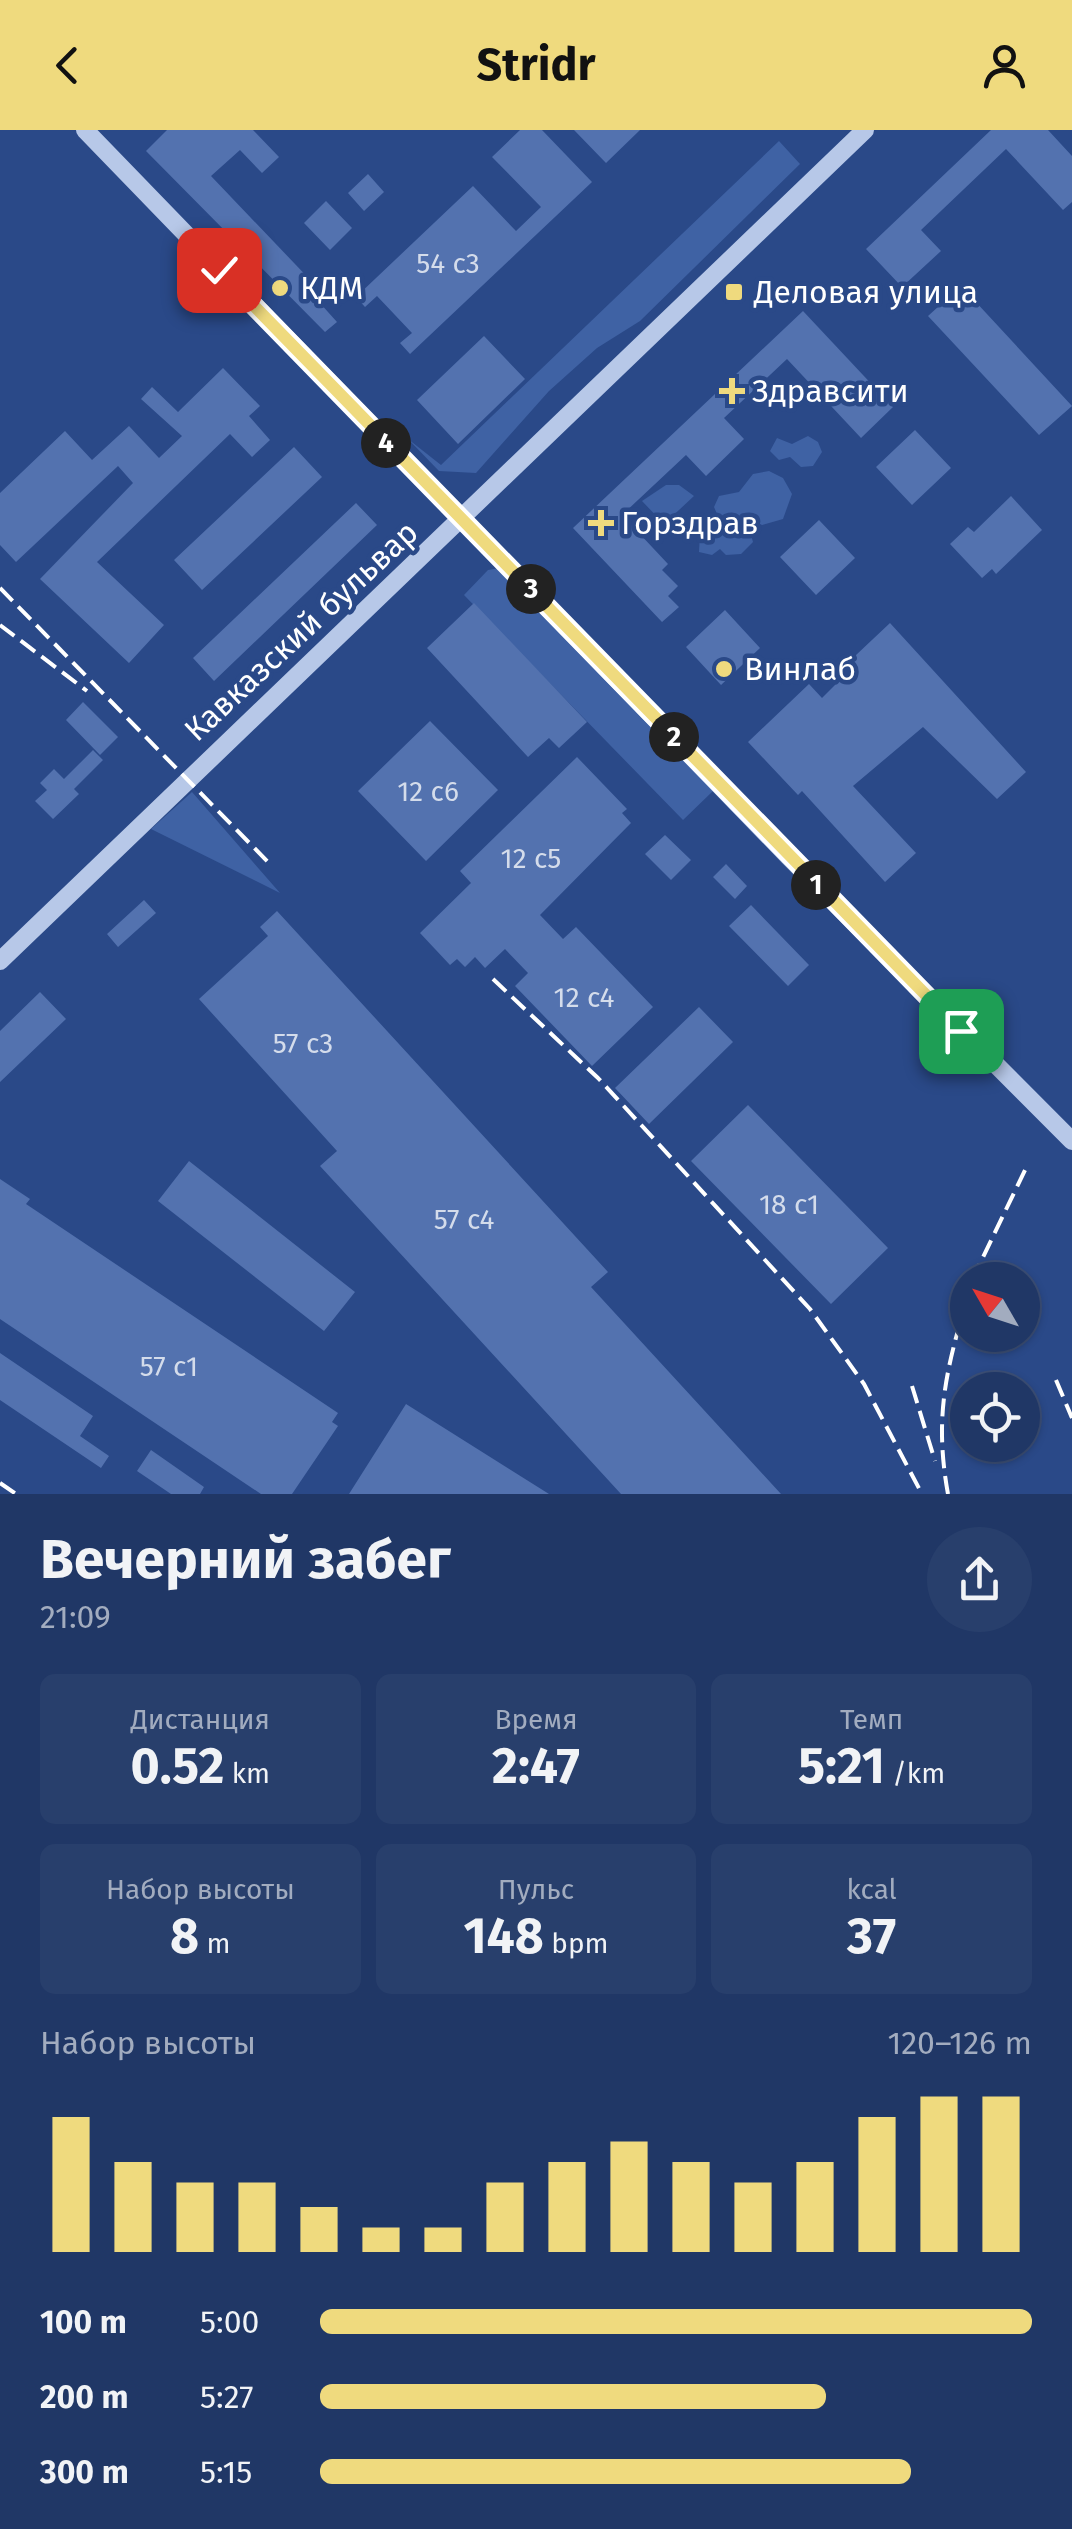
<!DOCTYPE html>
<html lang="ru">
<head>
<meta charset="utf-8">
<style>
	body { margin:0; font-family:"Fira Sans",sans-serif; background:#283f6c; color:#f1f3f6; height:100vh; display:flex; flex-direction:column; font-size:38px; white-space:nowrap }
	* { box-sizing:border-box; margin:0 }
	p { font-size:32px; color:#a2acbf }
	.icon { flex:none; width:55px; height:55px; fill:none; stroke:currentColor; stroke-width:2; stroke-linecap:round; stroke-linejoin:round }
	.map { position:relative; height:1364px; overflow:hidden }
	.sheet { display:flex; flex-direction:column; background:#203766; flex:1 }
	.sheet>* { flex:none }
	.needle { width:65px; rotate:309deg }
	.buttons { position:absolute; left:950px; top:1132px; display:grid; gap:20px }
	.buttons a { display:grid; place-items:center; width:90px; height:90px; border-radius:50%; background:#203766; box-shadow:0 2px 8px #0004,0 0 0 2px #3d517a; font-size:50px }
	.pin { position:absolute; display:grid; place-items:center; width:85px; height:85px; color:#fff; margin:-42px; border-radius:20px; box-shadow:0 5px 15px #0006 }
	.km { position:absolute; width:50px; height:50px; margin:-25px; border-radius:50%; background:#222; color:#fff; font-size:28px; line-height:50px; text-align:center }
	.round { display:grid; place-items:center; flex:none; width:105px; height:105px; border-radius:52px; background:#283f6c }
	.head { display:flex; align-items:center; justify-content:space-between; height:170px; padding:0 40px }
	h1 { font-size:55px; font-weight:700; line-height:75px }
	.figures { display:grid; grid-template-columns:repeat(3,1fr); gap:15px; height:170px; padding:10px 40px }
	.figures div { display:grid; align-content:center; border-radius:15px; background:#283f6c; text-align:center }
	.figures b { font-size:50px; font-weight:700 }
	.figures small { font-size:28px; font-weight:400 }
	.figures p { font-size:28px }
	.chart { height:280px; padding:20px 40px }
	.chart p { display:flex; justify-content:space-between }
	.chart svg { width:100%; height:180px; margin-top:10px; stroke:#efda7e; stroke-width:6 }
	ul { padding:0 40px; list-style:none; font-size:32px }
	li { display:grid; grid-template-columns:160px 120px 1fr; align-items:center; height:75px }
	li i { height:25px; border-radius:12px; background:#efda7e }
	header { display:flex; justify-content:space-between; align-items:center; height:130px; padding:0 40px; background:#efda7e; color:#111; font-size:45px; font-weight:700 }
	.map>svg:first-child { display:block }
</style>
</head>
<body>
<header><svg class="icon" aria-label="back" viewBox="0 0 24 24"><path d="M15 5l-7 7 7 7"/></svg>Stridr<svg class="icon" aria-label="person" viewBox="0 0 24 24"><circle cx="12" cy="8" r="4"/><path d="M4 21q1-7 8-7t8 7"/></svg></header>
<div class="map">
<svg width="1072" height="1364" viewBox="0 0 1072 1364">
	<rect width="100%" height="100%" fill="#2a4988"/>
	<path fill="#3f62a4" d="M779 11 800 34 640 191 597 218 549 261 476 343 439 341 408 309 441 335Z
		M808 306 818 312 822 322 813 336 801 337 790 327 779 330 770 321 777 308 792 314Z
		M769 341 783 348 792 364 783 389 762 395 746 387 753 412 741 424 726 425 720 419 712 425 699 422 700 405 716 403 721 393 714 377 719 366 739 362 753 344Z
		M666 355H679L694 366 664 394 642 371Z
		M499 438 713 661 683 690 464 465 488 440Z
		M192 662 280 763 151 699Z"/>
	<path fill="#5372af" d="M167 0H253L279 27 262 43 240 20 211 46 316 156 310 162 337 192 325 202 146 21Z
		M520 0H542L592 52 410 224 400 213 412 203 377 166 365 177 356 167 473 56 516 101 541 77 492 27Z
		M574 0H640L606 33Z
		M991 0H1048L1072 26V72L1063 80 1006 19 921 100 941 121 902 157 866 119Z
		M368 44 384 62 364 81 348 63Z
		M326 71 352 98 330 120 304 93Z
		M961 156 1072 276 1039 305 928 186Z
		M803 181 893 277 861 308 787 229 724 288 744 309 706 346 686 325 622 385 668 434 662 440 678 456 668 466 679 477 662 492 573 398Z
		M484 206 525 249 458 314 417 270Z
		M223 238 260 276 249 286 270 310 252 327 230 304 97 432 164 495 129 533 40 449 133 353 118 336 16 432 0 415V363L65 301 92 330 129 296 159 328 182 306 141 269 152 257 178 282Z
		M915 300 951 338 912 375 876 337Z
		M294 317 322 347 202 460 174 430Z
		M1011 366 1042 400 996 444 992 439 982 448 950 414 968 397 974 402Z
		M356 373 377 395 214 551 193 528Z
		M819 390 855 428 816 465 780 427Z
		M474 473 587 592 559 618 549 608 528 627 427 518Z
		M725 480 760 518 721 555 686 517Z
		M890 493 1026 642 997 669 923 597 853 656 916 723 885 752 802 661 798 665 748 612 809 554 822 568 843 547 838 542Z
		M83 572 118 607 100 625 66 590Z
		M430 591 498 660 426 731 358 661Z
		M93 620 103 630 74 659 79 664 53 689 35 671 47 660 40 653 54 639 64 649Z
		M577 627 627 679 622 683 631 693 540 785 563 809 576 797 653 877 592 936 515 856 528 843 505 819 485 838 475 827 465 837 457 829 450 835 420 803 471 753 460 741Z
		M665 705 691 730 671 750 645 724Z
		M726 734 747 756 735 769 713 747Z
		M144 770 156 783 118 817 107 804Z
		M751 775 809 835 788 856 729 796Z
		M277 781 608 1142 591 1157 781 1364H621L320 1036 337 1021 199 869 268 806 260 797Z
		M40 862 66 889 0 952V901Z
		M699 877 733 912 649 994 615 958Z
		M748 975 888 1118 831 1174 691 1031Z
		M189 1031 355 1162 324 1201 158 1071Z
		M0 1049 30 1069 26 1074 338 1283 332 1292 338 1296 292 1364H261L0 1189Z
		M0 1223 93 1286 80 1306 109 1326 101 1338 0 1270Z
		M406 1274 549 1364H349Z
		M151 1320 204 1357 200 1364H171L137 1341Z"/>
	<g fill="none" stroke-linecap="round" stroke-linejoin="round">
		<path stroke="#b7c8e8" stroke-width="18" d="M85 0 788 726 1072 1011
			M0 831 865 0"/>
		<path stroke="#fff" stroke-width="4" stroke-dasharray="18 8" stroke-linecap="butt" d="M0 458 268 732
			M0 495 87 561
			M493 849 598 948 810 1179 864 1254 922 1364
			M972 1150 1027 1036
			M1056 1250 1072 1288
			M912 1256 935 1331
			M0 1353 16 1364
			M948 1364C934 1287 946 1239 968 1166"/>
	</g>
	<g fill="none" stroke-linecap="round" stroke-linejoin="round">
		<defs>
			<path id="route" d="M219 140 961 901"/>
		</defs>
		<use href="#route" stroke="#fff" stroke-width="20"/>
		<use href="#route" stroke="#efda7e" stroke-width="12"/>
	</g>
	<g fill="#efda7e" stroke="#2a4988" stroke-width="4">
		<circle cx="280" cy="158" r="10"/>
		<rect x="724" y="152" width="20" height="20" rx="5"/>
		<path d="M727 246h10v10h10v10h-10v10h-10v-10h-10v-10h10z"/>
		<path d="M596 378h10v10h10v10h-10v10h-10v-10h-10v-10h10z"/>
		<circle cx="724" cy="539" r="10"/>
	</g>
	<g text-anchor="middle" stroke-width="9" stroke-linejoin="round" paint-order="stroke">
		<g font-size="28" fill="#d4dceb">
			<text x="448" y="143">54 с3</text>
			<text x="428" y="671">12 с6</text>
			<text x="531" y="738">12 с5</text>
			<text x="584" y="877">12 с4</text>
			<text x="303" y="923">57 с3</text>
			<text x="789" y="1084">18 с1</text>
			<text x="464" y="1099">57 с4</text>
			<text x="169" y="1246">57 с1</text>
		</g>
		<g font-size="32" fill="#fff" stroke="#2a4988" text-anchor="start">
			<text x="300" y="169">КДМ</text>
			<text x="754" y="173">Деловая улица</text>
			<text x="752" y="272">Здравсити</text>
			<text x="621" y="404">Горздрав</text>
			<text x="744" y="550">Винлаб</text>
		</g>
		<g font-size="32" fill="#fff" stroke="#2a4988">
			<text transform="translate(301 501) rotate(-43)" y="11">Кавказский бульвар</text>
		</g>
	</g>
</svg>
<div class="buttons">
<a><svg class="needle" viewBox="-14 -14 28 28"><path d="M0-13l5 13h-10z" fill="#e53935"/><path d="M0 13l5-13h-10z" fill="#a2acbf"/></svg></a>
<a><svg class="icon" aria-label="locate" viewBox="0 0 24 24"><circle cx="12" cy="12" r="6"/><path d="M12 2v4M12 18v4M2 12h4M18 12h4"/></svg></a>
</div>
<div class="pin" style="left:961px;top:901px;background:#1e9e55"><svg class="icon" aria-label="arrive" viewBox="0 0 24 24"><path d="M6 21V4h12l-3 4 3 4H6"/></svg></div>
<div class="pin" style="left:219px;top:140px;background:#d93025"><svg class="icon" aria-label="check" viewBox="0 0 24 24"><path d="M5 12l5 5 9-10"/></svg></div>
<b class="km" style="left:816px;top:755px">1</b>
<b class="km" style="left:674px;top:607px">2</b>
<b class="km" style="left:531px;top:459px">3</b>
<b class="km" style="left:386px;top:313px">4</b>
</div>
<section class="sheet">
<div class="head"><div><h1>Вечерний забег</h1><p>21:09</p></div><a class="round"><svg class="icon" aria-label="share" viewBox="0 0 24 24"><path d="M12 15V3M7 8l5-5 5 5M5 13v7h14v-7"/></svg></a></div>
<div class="figures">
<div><p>Дистанция</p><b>0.52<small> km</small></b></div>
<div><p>Время</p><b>2:47</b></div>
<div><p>Темп</p><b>5:21<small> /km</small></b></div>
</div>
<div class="figures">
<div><p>Набор высоты</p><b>8<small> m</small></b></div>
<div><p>Пульс</p><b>148<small> bpm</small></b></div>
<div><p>kcal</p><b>37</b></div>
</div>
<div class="chart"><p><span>Набор высоты</span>120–126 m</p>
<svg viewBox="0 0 160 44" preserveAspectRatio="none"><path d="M5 44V11M15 44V22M25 44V27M35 44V27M45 44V33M55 44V38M65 44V38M75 44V27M85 44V22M95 44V17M105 44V22M115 44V27M125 44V22M135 44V11M145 44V6M155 44V6"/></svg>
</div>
<ul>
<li><b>100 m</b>5:00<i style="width:100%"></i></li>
<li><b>200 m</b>5:27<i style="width:71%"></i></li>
<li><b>300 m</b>5:15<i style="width:83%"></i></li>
</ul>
</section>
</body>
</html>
